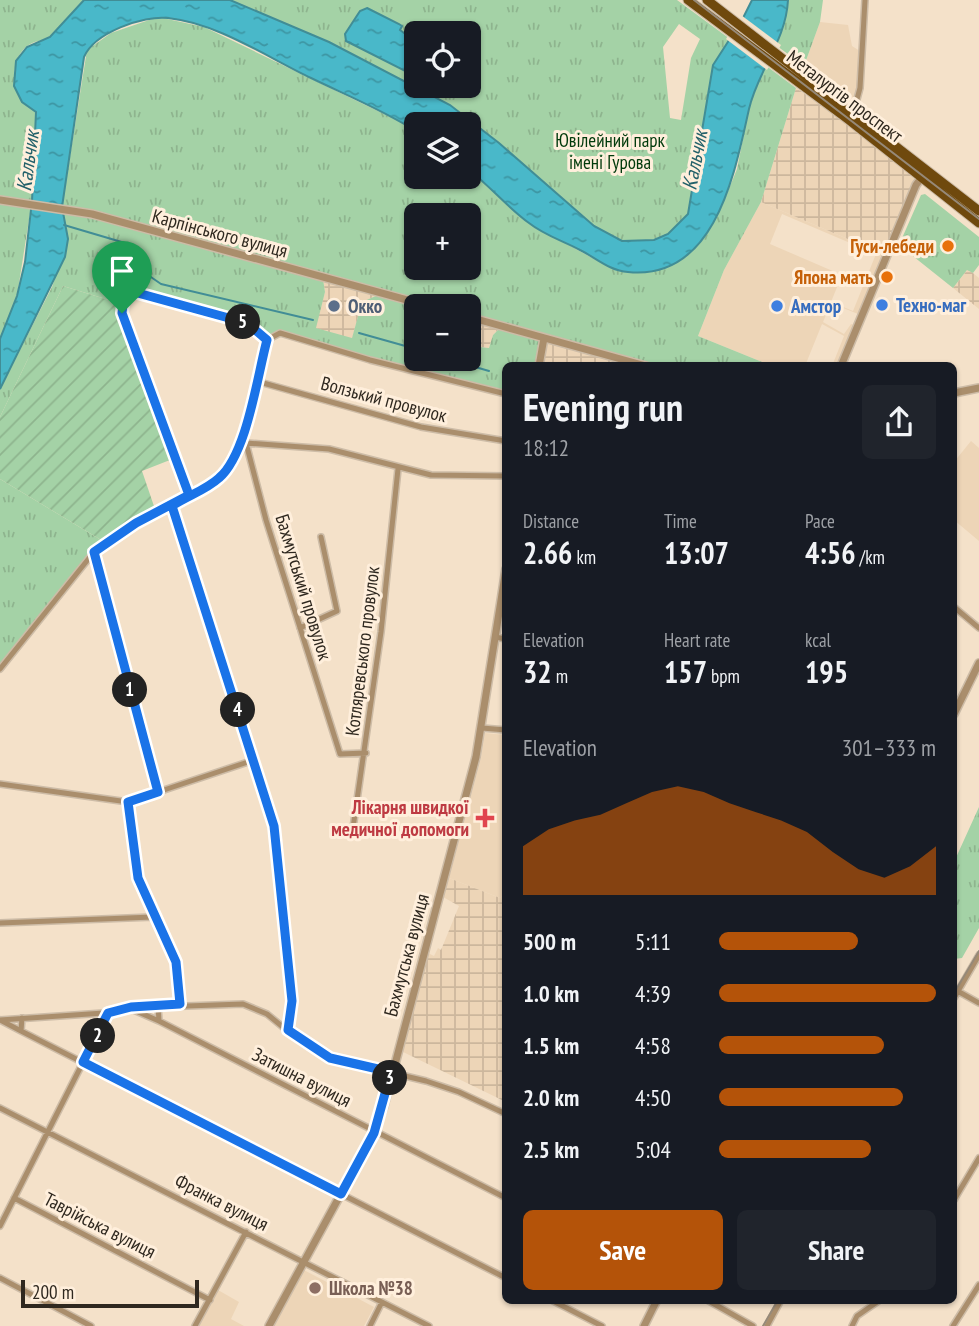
<!DOCTYPE html>
<html lang="en">
<head>
<meta charset="utf-8">
<style>
	body { margin:0; font-family:"PT Sans Narrow",sans-serif; background:#20242c; color:#f1f3f6; height:100vh; display:flex; flex-direction:column; font-size:26px; white-space:nowrap }
	* { box-sizing:border-box; margin:0 }
	p { font-size:23px; color:#9ea1a6 }
	.icon { flex:none; width:38px; height:38px; fill:none; stroke:currentColor; stroke-width:2; stroke-linecap:round; stroke-linejoin:round }
	.map { position:relative; flex:1; overflow:hidden }
	.panel { position:absolute; left:502px; top:362px; width:455px; height:942px; display:flex; flex-direction:column; background:#171b24; border-radius:10px; box-shadow:0 2px 5px #0004 }
	.panel>* { flex:none }
	.fabs { position:absolute; left:404px; top:21px; display:grid; gap:14px }
	.fabs a { display:grid; place-items:center; width:77px; height:77px; border-radius:10px; background:#171b24; box-shadow:0 2px 5px #0004; font-size:35px }
	.scale { position:absolute; left:21px; bottom:18px; width:178px; box-sizing:border-box; padding-left:7px; border:4px solid #2f281f; border-top:0; font-size:19px; line-height:24px; white-space:nowrap; color:#2f281f; -webkit-text-stroke:5px #ffefdc; paint-order:stroke }
	.pin { position:absolute; display:grid; place-items:center; width:60px; height:60px; color:#fff; margin:-72px -30px; border-radius:50% 50% 50% 0; rotate:-45deg; box-shadow:0 0 7px #0007 }
	.pin .icon { rotate:45deg }
	.km { position:absolute; width:35px; height:35px; margin:-18px; border-radius:50%; background:#222; color:#fff; font-size:19px; line-height:35px; text-align:center }
	.round { display:grid; place-items:center; flex:none; width:74px; height:74px; border-radius:10px; background:#20242c }
	.head { display:flex; align-items:center; justify-content:space-between; height:119px; padding:0 21px }
	h1 { font-size:38px; font-weight:600; line-height:52px }
	.stats { display:grid; grid-template-columns:repeat(3,1fr); gap:10px; height:119px; padding:7px 21px }
	.stats div { display:grid; align-content:center }
	.stats b { font-size:30px; font-weight:600 }
	.stats small { font-size:19px; font-weight:400 }
	.stats p { font-size:19px }
	.chart { height:196px; padding:14px 21px }
	.chart p { display:flex; justify-content:space-between }
	.chart svg { width:100%; height:126px; margin-top:7px; fill:#b45309; opacity:.7 }
	.action { display:flex; gap:14px; margin-top:auto; padding:14px 21px }
	.action a { flex:1; height:80px; border-radius:10px; background:#b45309; color:#fff; font-size:28px; font-weight:600; line-height:80px; text-align:center }
	.action a+a { background:#20242c; color:#f1f3f6 }
	ul { padding:0 21px; list-style:none; font-size:23px }
	li { display:grid; grid-template-columns:112px 84px 1fr; align-items:center; height:52px }
	li i { height:18px; border-radius:9px; background:#b45309 }
	.map>svg:first-child { display:block }
</style>
</head>
<body>
<div class="map">
<svg width="979" height="1326" viewBox="0 0 979 1326">
	<defs>
		<pattern id="industrial-grid" width="8" height="8" patternUnits="userSpaceOnUse" patternTransform="scale(1.75)"><rect width="8" height="8" fill="#edd5b7"/><path d="M0 4h8M4 0v8" fill="none" stroke="#ccb79d"/></pattern>
		<pattern id="grass-tufts" width="24" height="20" patternUnits="userSpaceOnUse" patternTransform="scale(1.75)"><rect width="24" height="20" fill="#a4d2a6"/><path d="M3 7l-1-3M5 7V3M7 7l1-3M15 17l-1-3M17 17v-4M19 17l1-3" fill="none" stroke="#8eb48e"/></pattern>
		<pattern id="garden-furrows" width="10" height="10" patternUnits="userSpaceOnUse" patternTransform="scale(1.75)"><rect width="10" height="10" fill="#a4d2a6"/><path d="M-1 1l2-2M0 10L10 0M9 11l2-2" fill="none" stroke="#8eb48e"/></pattern>
		<pattern id="water-ripples" width="26" height="14" patternUnits="userSpaceOnUse" patternTransform="scale(1.75)"><rect width="26" height="14" fill="#49b8c9"/><path d="M2 4q2-2 4 0t4 0M15 11q2-2 4 0t4 0" fill="none" stroke="#3d96a3"/></pattern>
	</defs>
	<rect width="100%" height="100%" fill="#f4e1c9"/>
	<path fill="#edd5b7" fill-rule="evenodd" d="M820 22 848 25 852 46 863 53 855 106 804 66Z
		M761 202 883 254 858 314 831 303 823 322 844 334 851 324 854 325 838 366H832L844 336 822 324 805 366H772L698 336 724 270ZM782 214 876 254 853 311 831 302 842 275 770 244Z
		M971 441 979 448V541L954 520V462Z
		M485 733 506 735V891L500 898 449 878 481 758Z
		M302 1269 374 1307 364 1326H271Z
		M218 1290 239 1302 231 1319 244 1326H199Z"/>
	<path fill="url(#industrial-grid)" d="M796 88 839 117 917 179 883 254 761 202Z
		M968 269 979 278V309L953 288Z
		M323 279 378 295 362 302 352 339 315 328 325 292Z
		M469 319 500 328 493 335 489 348 469 346Z
		M545 340 619 361 618 366H540Z
		M449 878 500 898 506 891V1102L401 1051 428 953 434 956 438 948 441 950 459 906 443 897Z"/>
	<path fill="url(#grass-tufts)" fill-rule="evenodd" d="M0 0H84C74 11 63 29 51 37 44 41 34 40 26 47 6 65 14 99 36 112L32 201 0 197Z
		M230 0H677L730 39 713 65 688 214 668 234 654 240 622 241 594 226 499 143 450 105 329 42ZM679 24 700 39 691 58 681 120 670 118 663 47ZM416 33H469V86H416Z
		M788 0H823L820 22 804 66 777 46Z
		M158 17 204 27 409 126 416 131V177H469V170L532 225 607 266 649 271 660 268 690 252 712 225 722 206 737 169 749 108 765 65 796 88 761 202 724 270 698 336 772 366H656L469 314V306H439L92 211 62 207 87 50 111 33ZM416 215H469V268H416Z
		M925 194 979 237V265L973 273 967 270 953 288 899 245 921 195Z
		M0 200 31 207 17 296 0 339Z
		M63 211 91 216 323 279 325 292 316 328 352 338 362 302 378 295 421 306H416V359H469V346L489 348 493 335 500 328 540 339 535 366H506V394L370 360 280 333 267 340 235 319 134 292 128 293 122 304 63 286 0 417V389L52 287 68 239Z
		M0 479 106 543 94 552 0 669Z
		M979 807V928L962 958 954 959V862Z"/>
	<path fill="url(#garden-furrows)" d="M63 286 122 304 175 458 142 471 156 512 106 543 0 479V417Z"/>
	<path fill="url(#water-ripples)" stroke="#418d96" stroke-width="2" d="M84 0H230L329 42 450 105 499 143 594 226 622 241 654 240 668 234 688 214 713 65 742 20 752 0H788C786 41 758 70 749 109 735 171 716 281 628 272 610 271 596 258 580 250 563 241 544 235 529 223 507 207 490 186 469 170V124H416V131C383 110 346 95 311 78 267 57 217 23 168 18 143 15 94 33 84 57L62 207 68 239 65 257 0 389V339L17 296 25 262 32 201 36 112 22 102 14 86 16 61 27 47 50 37Z
		M367 8 399 24 402 26 400 30 416 42 415 76 346 41 345 34 360 11Z"/>
	<path fill="#f4e1c9" d="M741 15 781 45 767 70 726 39Z"/>
	<g fill="none" stroke-linecap="round" stroke-linejoin="round">
		<path stroke="#418d96" stroke-width="2" d="M64 225 125 243 148 275 161 284 313 320
			M359 333 416 349
			M448 359 489 371"/>
		<defs>
			<path id="minor" d="M853 114 860 88 865 0
				M267 340 280 333 370 360 506 394
				M256 381 421 427 506 441
				M246 443 266 520 340 754 366 753
				M246 443 329 449 431 475 506 476
				M189 495 125 323 123 296 134 292C172 302 241 310 267 340
				M172 506 274 826 292 1001 288 1030
				M94 552 157 792
				M954 607 979 628
				M300 628 337 611 321 537
				M495 637 506 639
				M0 669 94 552 136 523 211 484 227 469 240 443 267 340
				M482 728 506 730
				M0 784 128 802 254 760
				M128 802 138 878 176 962 180 1005
				M352 835 381 632 398 469
				M0 923 153 917
				M954 989 979 1003
				M954 998 979 955
				M129 1008 159 1021 158 1006
				M0 1020 104 1013 131 1008 243 1004 267 1014 301 1042 330 1058 426 1081 459 1092 506 1114
				M0 1020 21 1031 22 1018
				M159 1021 506 1198
				M21 1031 506 1278
				M0 1108 429 1326
				M14 1198 210 1300
				M954 1200 979 1158
				M0 1226 108 1013
				M0 1278 91 1326
				M551 1300 602 1326
				M707 1300 753 1326
				M195 1326 246 1232
				M370 1326 382 1302
				M767 1326 781 1300
				M852 1326 857 1316 880 1300
				M953 1326 979 1285"/>
			<path id="tertiary" d="M0 200 92 214 429 306
				M469 317 646 366
				M539 366 544 338
				M841 366 916 185 924 174
				M954 393 979 388
				M954 714 979 663
				M269 1326 374 1133 384 1106 476 757 506 569
				M644 1326 657 1300"/>
			<path id="primary" d="M688 0 849 120 979 223
				M707 0 979 211"/>
		</defs>
		<use href="#minor" stroke="#cdbca7" stroke-width="8"/>
		<use href="#tertiary" stroke="#cdbca7" stroke-width="10"/>
		<use href="#primary" stroke="#cdbca7" stroke-width="11"/>
		<use href="#minor" stroke="#aa8e6c" stroke-width="5"/>
		<use href="#tertiary" stroke="#aa8e6c" stroke-width="7"/>
		<use href="#primary" stroke="#6f490d" stroke-width="9"/>
		<path stroke="#968978" stroke-width="2" d="M694 0 979 219
			M954 993 979 951
			M763 1326 778 1300"/>
	</g>
	<g fill="none" stroke-linecap="round" stroke-linejoin="round">
		<defs>
			<path id="route" d="M122 313 189 495 136 523 94 552 158 792 128 802 138 878 176 962 180 1004 131 1007 108 1013 83 1062 341 1194 374 1133 391 1072 330 1058 288 1030 292 1001 274 826 172 506C187 496 206 490 219 478 247 454 257 377 267 340L247 323 134 292 124 296 122 313"/>
		</defs>
		<use href="#route" stroke="#fff" stroke-width="14"/>
		<use href="#route" stroke="#1a73e8" stroke-width="9"/>
	</g>
	<g fill="#e8710a" stroke="#ffefdc" stroke-width="2.5">
		<circle cx="948" cy="246" r="7"/>
		<circle cx="887" cy="277" r="7"/>
	</g>
	<g fill="#3f7fe0" stroke="#ffefdc" stroke-width="2.5">
		<circle cx="882" cy="305" r="7"/>
		<circle cx="777" cy="306" r="7"/>
	</g>
	<circle fill="#5c6f8a" stroke="#ffefdc" stroke-width="2.5" cx="334" cy="306" r="7"/>
	<path fill="#e0444e" stroke="#ffefdc" stroke-width="2.5" d="M481.5 807.5h7v7h7v7h-7v7h-7v-7h-7v-7h7z"/>
	<circle fill="#8d6e63" stroke="#ffefdc" stroke-width="2.5" cx="315" cy="1288" r="7"/>
	<g text-anchor="middle" stroke-width="6" stroke-linejoin="round" paint-order="stroke">
		<g font-size="19" fill="#2f281f" stroke="#ffefdc">
			<text transform="translate(845 96) rotate(37)" y="7">Металургів проспект</text>
			<text transform="translate(220 233) rotate(15)" y="7">Карпінського вулиця</text>
			<text transform="translate(384 399) rotate(15)" y="7">Волзький провулок</text>
			<text transform="translate(304 587) rotate(73)" y="7">Бахмутський провулок</text>
			<text transform="translate(362 651) rotate(-83)" y="7">Котляревського провулок</text>
			<text transform="translate(406 955) rotate(-75)" y="7">Бахмутська вулиця</text>
			<text transform="translate(302 1077) rotate(27)" y="7">Затишна вулиця</text>
			<text transform="translate(222 1202) rotate(27)" y="7">Франка вулиця</text>
			<text transform="translate(100 1225) rotate(27)" y="7">Таврійська вулиця</text>
		</g>
		<g font-size="19" fill="#003a0b" stroke="#ffefdc">
			<text x="610" y="147">Ювілейний парк<tspan x="610" dy="22">імені Гурова</tspan></text>
		</g>
		<g font-size="19" font-weight="bold" fill="#c56008" stroke="#ffefdc" text-anchor="end">
			<text x="934" y="253">Гуси-лебеди</text>
			<text x="873" y="284">Япона мать</text>
		</g>
		<g font-size="19" font-weight="bold" fill="#366cbe" stroke="#ffefdc" text-anchor="start">
			<text x="896" y="312">Техно-маг</text>
			<text x="791" y="313">Амстор</text>
		</g>
		<g font-size="19" font-weight="bold" fill="#4e5e75" stroke="#ffefdc" text-anchor="start">
			<text x="348" y="313">Окко</text>
		</g>
		<g font-size="19" font-weight="bold" fill="#be3a42" stroke="#ffefdc" text-anchor="end">
			<text x="469" y="814">Лікарня швидкої<tspan x="469" dy="22">медичної допомоги</tspan></text>
		</g>
		<g font-size="19" font-weight="bold" fill="#785e54" stroke="#ffefdc" text-anchor="start">
			<text x="329" y="1295">Школа №38</text>
		</g>
		<g font-size="21" font-style="italic" fill="#24616a" stroke="#ffefdc">
			<text transform="translate(695 160) rotate(-79)" y="7">Кальчик</text>
			<text transform="translate(28 161) rotate(-82)" y="7">Кальчик</text>
		</g>
	</g>
</svg>
<div class="fabs">
<a><svg class="icon" aria-label="locate" viewBox="0 0 24 24"><circle cx="12" cy="12" r="6"/><path d="M12 2v4M12 18v4M2 12h4M18 12h4"/></svg></a>
<a><svg class="icon" aria-label="layers" viewBox="0 0 24 24"><path d="M12 4l9 5-9 5-9-5zM3 14l9 5 9-5"/></svg></a>
<a>+</a>
<a>−</a>
</div>
<div class="scale">200 m</div>
<div class="pin" style="left:122px;top:313px;background:#1e9e55"><svg class="icon" aria-label="arrive" viewBox="0 0 24 24"><path d="M6 21V4h12l-3 4 3 4H6"/></svg></div>
<b class="km" style="left:130px;top:690px">1</b>
<b class="km" style="left:98px;top:1036px">2</b>
<b class="km" style="left:390px;top:1078px">3</b>
<b class="km" style="left:238px;top:710px">4</b>
<b class="km" style="left:243px;top:322px">5</b>
<section class="panel">
<div class="head"><div><h1>Evening run</h1><p>18:12</p></div><a class="round"><svg class="icon" aria-label="share" viewBox="0 0 24 24"><path d="M12 15V3M7 8l5-5 5 5M5 13v7h14v-7"/></svg></a></div>
<div class="stats">
<div><p>Distance</p><b>2.66<small> km</small></b></div>
<div><p>Time</p><b>13:07</b></div>
<div><p>Pace</p><b>4:56<small> /km</small></b></div>
</div>
<div class="stats">
<div><p>Elevation</p><b>32<small> m</small></b></div>
<div><p>Heart rate</p><b>157<small> bpm</small></b></div>
<div><p>kcal</p><b>195</b></div>
</div>
<div class="chart"><p><span>Elevation</span>301–333 m</p>
<svg viewBox="0 0 160 44" preserveAspectRatio="none"><path d="M0 44V27L10 21L20 18L30 16L40 12L50 8L60 6L70 8L80 12L90 15L100 18L110 22L120 29L130 35L140 38L150 34L160 27V44z"/></svg>
</div>
<ul>
<li><b>500 m</b>5:11<i style="width:64%"></i></li>
<li><b>1.0 km</b>4:39<i style="width:100%"></i></li>
<li><b>1.5 km</b>4:58<i style="width:76%"></i></li>
<li><b>2.0 km</b>4:50<i style="width:85%"></i></li>
<li><b>2.5 km</b>5:04<i style="width:70%"></i></li>
</ul>
<div class="action"><a>Save</a><a>Share</a></div>
</section>
</div>
</body>
</html>
